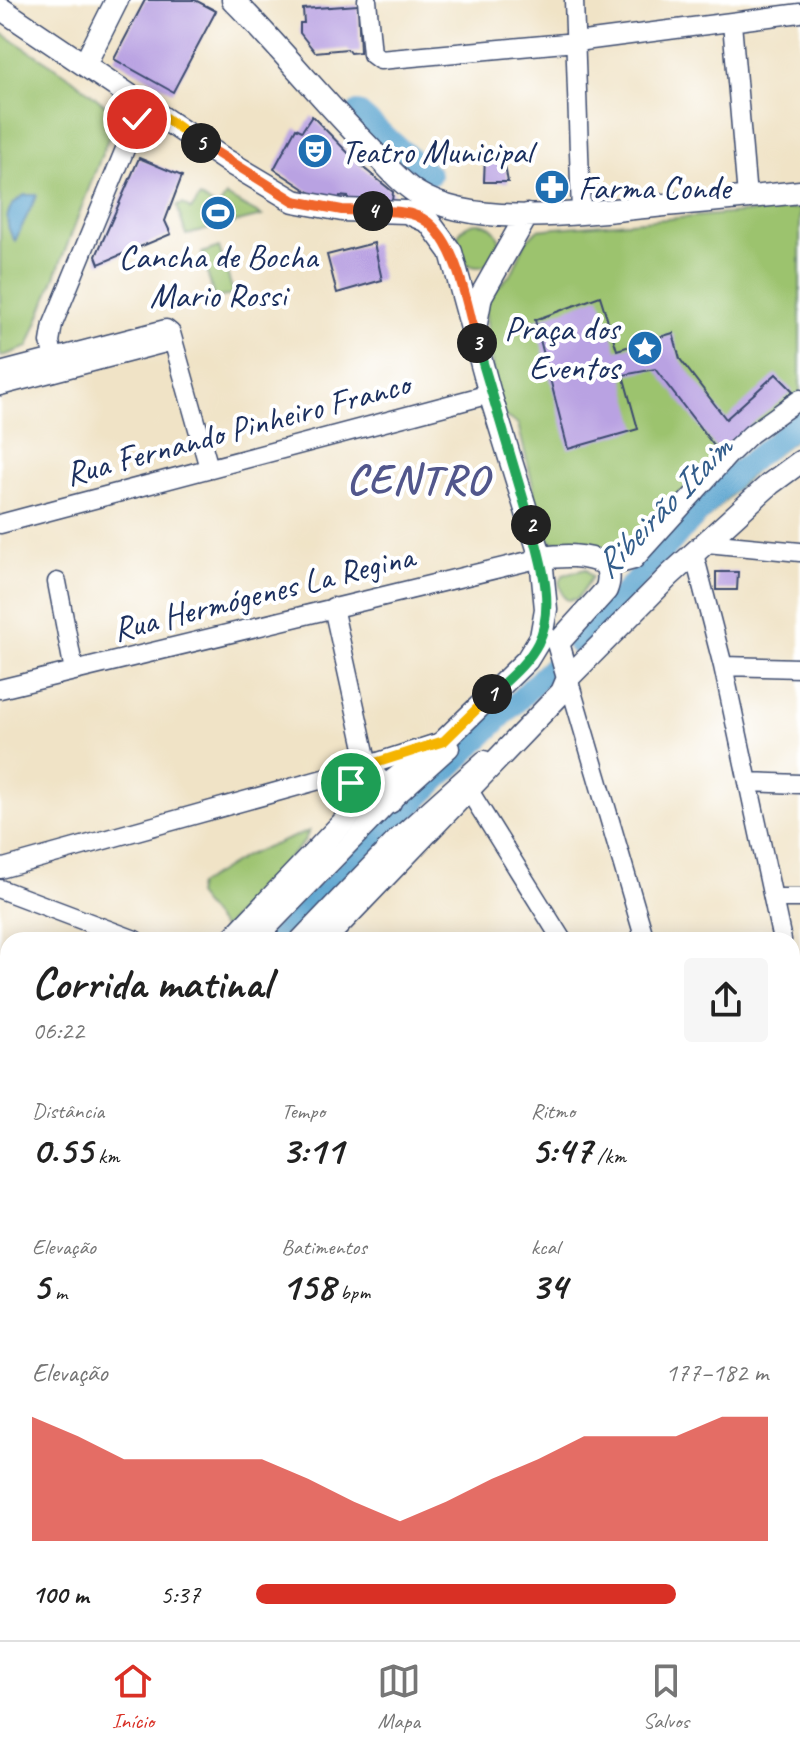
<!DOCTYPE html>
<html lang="pt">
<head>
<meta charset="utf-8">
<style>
	body { margin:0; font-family:Caveat,sans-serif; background:#f6f6f6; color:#222; height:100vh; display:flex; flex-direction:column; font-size:30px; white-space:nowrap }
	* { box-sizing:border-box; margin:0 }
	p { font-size:26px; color:#767676 }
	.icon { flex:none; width:44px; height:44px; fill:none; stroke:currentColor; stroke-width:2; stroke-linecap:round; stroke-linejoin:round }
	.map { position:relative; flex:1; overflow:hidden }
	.panel { position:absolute; left:0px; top:932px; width:800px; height:708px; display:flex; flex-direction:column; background:#fff; border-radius:24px 24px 0 0; box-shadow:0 4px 20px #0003 }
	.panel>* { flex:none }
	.pin { position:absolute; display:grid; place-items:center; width:68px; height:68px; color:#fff; margin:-34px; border:4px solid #fff; border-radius:50%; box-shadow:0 2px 8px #0007 }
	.km { position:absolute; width:40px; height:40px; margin:-20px; border-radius:50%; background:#222; color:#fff; font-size:22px; line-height:40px; text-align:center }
	.round { display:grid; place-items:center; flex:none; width:84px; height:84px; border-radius:8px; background:#f6f6f6 }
	.summary { display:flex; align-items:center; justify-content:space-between; height:136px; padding:0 32px }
	h1 { font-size:44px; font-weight:700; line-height:60px }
	.figures { display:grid; grid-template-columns:repeat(3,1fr); gap:12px; height:136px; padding:8px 32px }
	.figures div { display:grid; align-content:center }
	.figures b { font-size:40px; font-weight:700 }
	.figures small { font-size:22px; font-weight:400 }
	.figures p { font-size:22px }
	.chart { height:224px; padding:16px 32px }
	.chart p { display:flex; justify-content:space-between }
	.chart svg { width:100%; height:144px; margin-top:8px; fill:#d93025; opacity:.7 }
	ul { padding:0 32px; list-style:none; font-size:26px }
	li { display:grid; grid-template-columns:128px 96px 1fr; align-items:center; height:60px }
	li i { height:20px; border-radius:10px; background:#d93025 }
	.tabs { display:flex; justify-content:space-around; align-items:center; height:112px; border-top:2px solid #e0e0e0; background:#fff; font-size:22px; color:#767676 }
	.tabs a { display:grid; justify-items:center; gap:4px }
	.tabs .on { color:#d93025 }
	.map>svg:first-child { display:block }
</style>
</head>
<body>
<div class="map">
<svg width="800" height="1640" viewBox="0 0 800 1640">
	<rect width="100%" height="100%" fill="#fff"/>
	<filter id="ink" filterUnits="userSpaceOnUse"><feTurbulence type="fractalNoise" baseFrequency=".0125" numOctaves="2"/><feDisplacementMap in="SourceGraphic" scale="16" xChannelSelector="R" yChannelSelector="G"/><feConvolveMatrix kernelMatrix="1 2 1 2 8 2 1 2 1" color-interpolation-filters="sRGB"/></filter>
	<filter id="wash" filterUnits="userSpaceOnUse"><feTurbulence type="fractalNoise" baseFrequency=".006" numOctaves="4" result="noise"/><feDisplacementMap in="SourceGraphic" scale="32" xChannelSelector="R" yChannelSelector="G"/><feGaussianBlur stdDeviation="1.8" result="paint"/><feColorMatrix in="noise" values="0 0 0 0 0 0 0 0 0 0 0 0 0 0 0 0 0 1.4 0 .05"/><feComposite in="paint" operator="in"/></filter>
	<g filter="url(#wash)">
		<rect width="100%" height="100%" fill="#f0e3c6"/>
		<path fill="#9cc36e" stroke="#5c7966" stroke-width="2" d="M0 32 72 78 117 115 28 347 0 357Z
			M226 196 262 216 186 235 177 206 183 204 191 210 200 197 218 208Z
			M800 208V403L758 432 649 547 635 536 623 548 612 550 584 542H553L542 537 528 507 534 490 518 424 502 415 495 390 485 307 488 297 512 273 526 241 537 230 556 228Z
			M456 245a22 22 0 1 1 44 0a22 22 0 1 1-44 0Z
			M219 247 234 295 214 298 202 253Z
			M800 429V436L759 467 660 566 656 562 754 463Z
			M586 569 592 577 577 599 567 600 563 596 559 582 563 575Z
			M309 831 304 842 223 929 196 895 198 885 245 856Z"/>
		<path fill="#56a2ce" stroke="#386896" stroke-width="2" d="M25 195H37L15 241C3 223 4 206 25 195Z"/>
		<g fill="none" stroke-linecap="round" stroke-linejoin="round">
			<path stroke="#56a2ce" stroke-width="22" d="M358 112 430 175
				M577 643 736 473 800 422
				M276 940 552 667"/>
		</g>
		<g id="blocks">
			<path fill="#b9a2e2" d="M145 0H195L216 11 173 92 114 59Z
				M358 5 360 52 350 53 347 49 315 52 300 33V23H304L303 9Z
				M312 116 360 165 393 192 392 201H348V197L340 196 339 200 317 197 274 169 296 128 302 131Z
				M485 155H503L508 182H484Z
				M139 158 182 176 165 221 171 234 99 264 96 256Z
				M374 243 382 280 337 293 327 255Z
				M600 296 617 350 673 333 680 359 726 419 776 374 793 391 718 451 655 369 623 375 638 429 568 449 535 320Z
				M716 572H738L737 590H716Z"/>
		</g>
	</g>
	<g filter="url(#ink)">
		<use href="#blocks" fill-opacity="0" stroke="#3b4a6e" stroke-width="2"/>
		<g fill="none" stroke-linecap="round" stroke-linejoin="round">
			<defs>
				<path id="minor" d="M367 0 372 54 380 60 576 42 800 13
					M574 0 581 213
					M732 23 747 197
					M56 368 50 342 53 324 144 103
					M0 372 166 329 171 333 209 468
					M0 386 173 341
					M0 524 490 394
					M707 543 800 552
					M694 554 723 666 782 940
					M606 564H619L634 560 728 456 751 434 800 399
					M57 582 74 671
					M333 607 368 766
					M723 666 800 668
					M565 681 568 678 645 940
					M0 689 541 558
					M749 782 800 784
					M468 789 562 940
					M0 869 341 774 434 744
					M0 889 135 940
					M773 898H800
					M256 940 390 802 450 748
					M299 940 396 839 484 760
					M792 990 799 1023
					M0 1052 8 1054
					M792 1165 800 1144
					M0 1267 8 1264
					M0 1320 8 1314
					M792 1448 800 1451
					M792 1507 800 1502
					M792 1524 800 1536
					M0 1530 8 1542
					M71 1632 76 1640
					M183 1632 188 1640
					M469 1632 474 1640
					M0 1640 11 1632
					M291 1640 303 1632
					M597 1640 608 1632"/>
				<path id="major" d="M233 0C279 46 319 96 364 142 381 159 397 180 417 193 476 230 588 212 655 206 703 202 752 197 800 192
					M0 8 227 161 294 201 342 210 406 212 429 222 451 252 490 394 541 558 546 609 541 637 527 660 444 741 353 812 231 940
					M85 64 117 0
					M475 329 481 296 527 215
					M541 558C564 555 584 554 606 564 609 574 610 580 606 590L558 643 568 678
					M347 777C375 768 379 777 390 802
					M324 940 562 692 568 678 670 575 770 484 800 462
					M792 1108 800 1110
					M0 1136 8 1132
					M0 1168 8 1164
					M0 1429 8 1424"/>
			</defs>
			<use href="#minor" stroke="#3b4a6e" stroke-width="21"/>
			<use href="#major" stroke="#3b4a6e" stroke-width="25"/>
			<use href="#minor" stroke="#fff" stroke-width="18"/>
			<use href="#major" stroke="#fff" stroke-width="22"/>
			<path stroke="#1b2f5e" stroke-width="4" stroke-dasharray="12 6" stroke-linecap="butt" d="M792 1069 800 1071
				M0 1349 8 1344"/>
		</g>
	</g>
	<g fill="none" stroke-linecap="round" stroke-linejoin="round" filter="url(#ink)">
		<defs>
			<path id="split-1" d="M351 783 341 774 444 741 492 694"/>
			<path id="split-2" d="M492 694C508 679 528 663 538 643 556 607 541 561 531 525"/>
			<path id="split-3" d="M477 343 531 525"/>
			<path id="split-4" d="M373 211C387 212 403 210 417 216 456 231 467 306 477 343"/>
			<path id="split-5" d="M201 143 294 201 342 210 373 211"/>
			<path id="split-6" d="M137 119 144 103 201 143"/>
		</defs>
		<use href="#split-1" stroke="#fff" stroke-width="16"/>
		<use href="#split-2" stroke="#fff" stroke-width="16"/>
		<use href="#split-3" stroke="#fff" stroke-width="16"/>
		<use href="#split-4" stroke="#fff" stroke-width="16"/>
		<use href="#split-5" stroke="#fff" stroke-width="16"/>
		<use href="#split-6" stroke="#fff" stroke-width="16"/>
		<use href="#split-1" stroke="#f5b400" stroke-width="10"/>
		<use href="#split-2" stroke="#22a559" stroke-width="10"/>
		<use href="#split-3" stroke="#22a559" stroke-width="10"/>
		<use href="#split-4" stroke="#f0652b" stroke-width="10"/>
		<use href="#split-5" stroke="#f0652b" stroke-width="10"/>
		<use href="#split-6" stroke="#f5b400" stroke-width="10"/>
	</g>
	<defs>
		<symbol id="theatre-disc" viewBox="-11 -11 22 22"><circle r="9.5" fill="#1f6fb2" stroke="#fff"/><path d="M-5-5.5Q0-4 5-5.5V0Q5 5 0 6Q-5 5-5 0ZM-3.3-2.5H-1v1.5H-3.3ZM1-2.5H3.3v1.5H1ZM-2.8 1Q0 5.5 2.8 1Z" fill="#fff"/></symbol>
		<symbol id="pharmacy-disc" viewBox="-11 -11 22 22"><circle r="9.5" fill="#1f6fb2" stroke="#fff"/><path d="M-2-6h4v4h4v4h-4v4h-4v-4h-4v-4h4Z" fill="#fff"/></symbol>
		<symbol id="stadium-disc" viewBox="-11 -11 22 22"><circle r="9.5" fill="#1f6fb2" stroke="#fff"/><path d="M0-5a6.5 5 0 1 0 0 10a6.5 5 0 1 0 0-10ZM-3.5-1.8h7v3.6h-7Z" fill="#fff"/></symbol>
		<symbol id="sight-disc" viewBox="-11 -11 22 22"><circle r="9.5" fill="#1f6fb2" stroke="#fff"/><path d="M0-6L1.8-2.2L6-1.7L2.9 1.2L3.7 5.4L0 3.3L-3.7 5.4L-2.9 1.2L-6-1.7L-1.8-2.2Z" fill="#fff"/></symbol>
	</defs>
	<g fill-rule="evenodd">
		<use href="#theatre-disc" x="295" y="131" width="40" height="40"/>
		<use href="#pharmacy-disc" x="532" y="167" width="40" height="40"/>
		<use href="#stadium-disc" x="198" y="193" width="40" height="40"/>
		<use href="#sight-disc" x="625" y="328" width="40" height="40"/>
	</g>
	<g text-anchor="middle" stroke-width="8" stroke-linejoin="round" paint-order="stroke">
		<g font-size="34" fill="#1b2f5e" stroke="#fff" text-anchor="start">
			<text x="341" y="163">Teatro Municipal</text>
			<text x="578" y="199">Farma Conde</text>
			<text x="218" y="268" text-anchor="middle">Cancha de Bocha<tspan x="218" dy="39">Mario Rossi</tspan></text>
			<text x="619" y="340" text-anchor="end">Praça dos<tspan x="619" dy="39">Eventos</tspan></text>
		</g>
		<g font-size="34" fill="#1b2f5e" stroke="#fff">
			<text transform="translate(237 428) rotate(-15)" y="12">Rua Fernando Pinheiro Franco</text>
			<text transform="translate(263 592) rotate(-14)" y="12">Rua Hermógenes La Regina</text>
		</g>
		<g font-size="36" font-style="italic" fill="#335d8b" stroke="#fff">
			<text transform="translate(662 506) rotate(-46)" y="13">Ribeirão Itaim</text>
		</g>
		<g font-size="42" font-weight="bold" letter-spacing="2" fill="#52578c" stroke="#fff">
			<text x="418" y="493">CENTRO</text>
		</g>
	</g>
</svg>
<div class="pin" style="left:351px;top:783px;background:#1e9e55"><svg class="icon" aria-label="arrive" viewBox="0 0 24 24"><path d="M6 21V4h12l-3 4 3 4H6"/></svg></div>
<div class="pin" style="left:137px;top:119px;background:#d93025"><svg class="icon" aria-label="check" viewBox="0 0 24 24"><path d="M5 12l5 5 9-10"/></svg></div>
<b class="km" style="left:492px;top:694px">1</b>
<b class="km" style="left:531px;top:525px">2</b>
<b class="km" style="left:477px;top:343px">3</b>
<b class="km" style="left:373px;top:211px">4</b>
<b class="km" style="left:201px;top:143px">5</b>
<section class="panel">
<div class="summary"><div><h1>Corrida matinal</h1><p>06:22</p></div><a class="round"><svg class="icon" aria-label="share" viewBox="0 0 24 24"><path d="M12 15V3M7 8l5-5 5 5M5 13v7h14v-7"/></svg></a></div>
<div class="figures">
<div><p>Distância</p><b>0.55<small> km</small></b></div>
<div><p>Tempo</p><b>3:11</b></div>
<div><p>Ritmo</p><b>5:47<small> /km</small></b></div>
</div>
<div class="figures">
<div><p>Elevação</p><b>5<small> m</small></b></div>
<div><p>Batimentos</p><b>158<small> bpm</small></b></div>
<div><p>kcal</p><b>34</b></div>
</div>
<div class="chart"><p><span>Elevação</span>177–182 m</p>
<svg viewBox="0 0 160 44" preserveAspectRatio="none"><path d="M0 44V6L10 12L20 19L30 19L40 19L50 19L60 25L70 32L80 38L90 32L100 25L110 19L120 12L130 12L140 12L150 6L160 6V44z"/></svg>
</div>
<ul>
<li><b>100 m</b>5:37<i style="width:82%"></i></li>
</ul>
</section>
</div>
<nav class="tabs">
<a class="on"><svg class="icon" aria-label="home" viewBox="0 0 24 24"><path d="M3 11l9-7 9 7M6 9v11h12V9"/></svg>Início</a>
<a><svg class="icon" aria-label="map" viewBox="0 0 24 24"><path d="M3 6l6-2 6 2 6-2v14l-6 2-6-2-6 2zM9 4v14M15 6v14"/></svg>Mapa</a>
<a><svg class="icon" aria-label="saved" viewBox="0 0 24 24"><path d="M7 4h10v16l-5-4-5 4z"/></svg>Salvos</a>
</nav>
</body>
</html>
